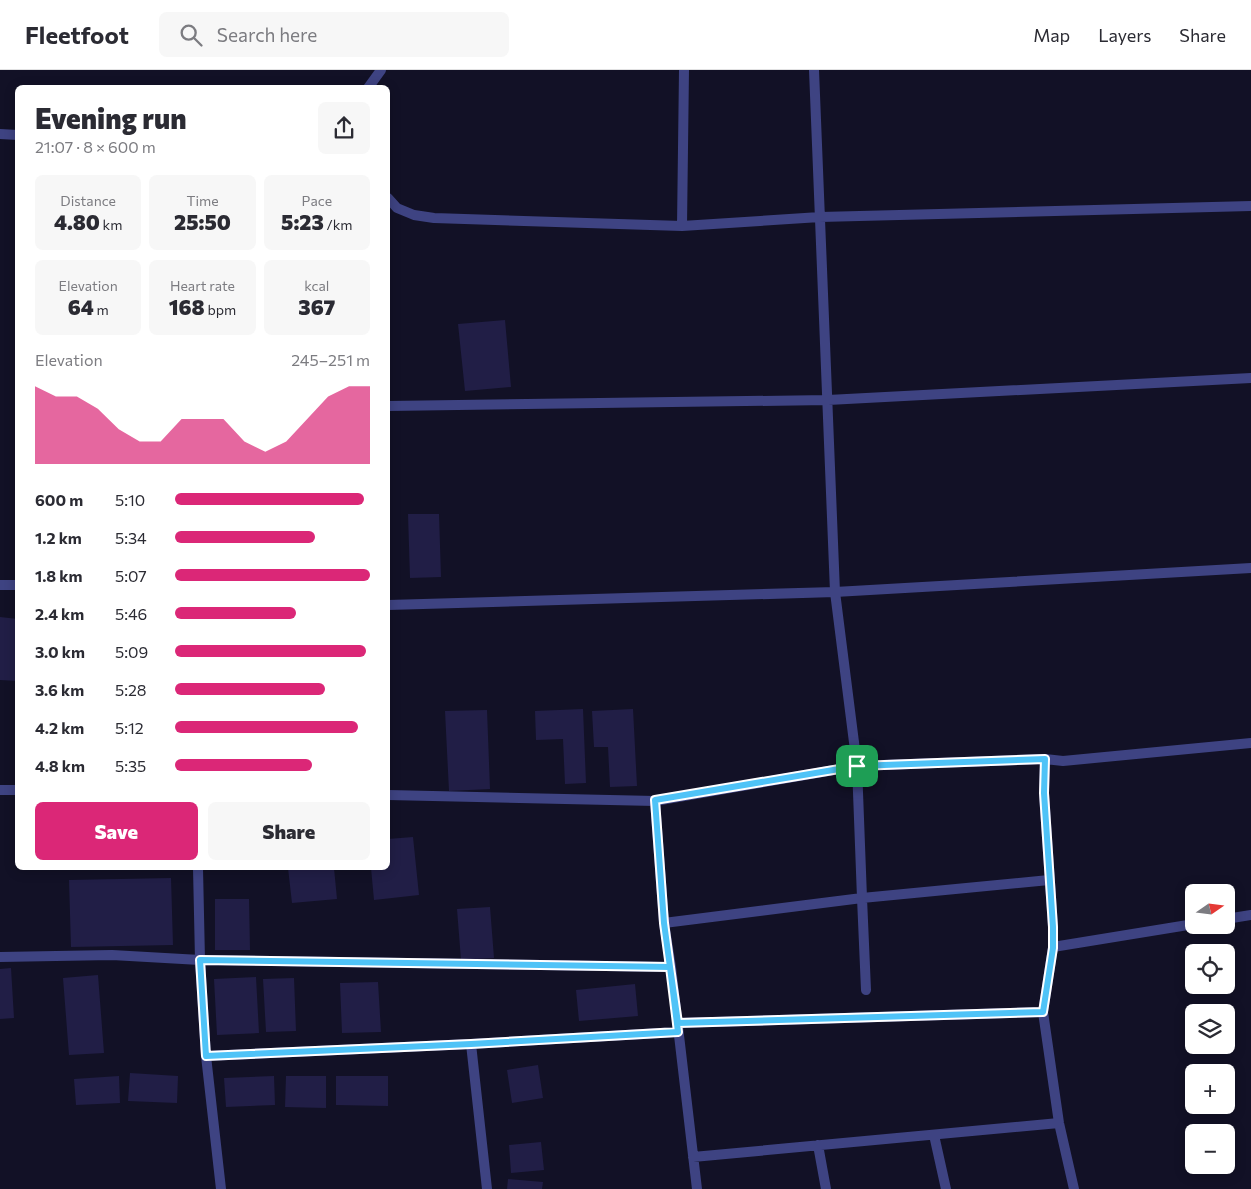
<!DOCTYPE html>
<html lang="en">
<head>
<meta charset="utf-8">
<style>
	body { margin:0; font-family:Commissioner,sans-serif; background:#f7f7f7; color:#2b2b33; height:100vh; display:flex; flex-direction:column; font-size:19px; white-space:nowrap }
	* { box-sizing:border-box; margin:0 }
	p { font-size:16px; color:#7c7c81 }
	.icon { flex:none; width:28px; height:28px; fill:none; stroke:currentColor; stroke-width:2; stroke-linecap:round; stroke-linejoin:round }
	.map { position:relative; flex:1; overflow:hidden }
	.sheet { position:absolute; left:15px; top:15px; width:375px; height:785px; display:flex; flex-direction:column; background:#fff; border-radius:8px; box-shadow:0 2px 12px #0003 }
	.sheet>* { flex:none }
	.needle { width:32px; rotate:76deg }
	.buttons { position:absolute; left:1185px; top:814px; display:grid; gap:10px }
	.buttons a { display:grid; place-items:center; width:50px; height:50px; border-radius:8px; background:#fff; box-shadow:0 2px 12px #0003; font-size:25px }
	.pin { position:absolute; display:grid; place-items:center; width:42px; height:42px; color:#fff; margin:-21px; border-radius:10px; box-shadow:0 2px 8px #0006 }
	.round { display:grid; place-items:center; flex:none; width:52px; height:52px; border-radius:8px; background:#f7f7f7 }
	.headline { display:flex; align-items:center; justify-content:space-between; height:85px; padding:0 20px }
	h1 { font-size:28px; font-weight:800; line-height:38px }
	.metrics { display:grid; grid-template-columns:repeat(3,1fr); gap:8px; height:85px; padding:5px 20px }
	.metrics div { display:grid; align-content:center; border-radius:8px; background:#f7f7f7; text-align:center }
	.metrics b { font-size:21px; font-weight:800 }
	.metrics small { font-size:14px; font-weight:400 }
	.metrics p { font-size:14px }
	.chart { height:140px; padding:10px 20px }
	.chart p { display:flex; justify-content:space-between }
	.chart svg { width:100%; height:90px; margin-top:5px; fill:#db2777; opacity:.7 }
	.primary-button { display:flex; gap:10px; margin-top:auto; padding:10px 20px }
	.primary-button a { flex:1; height:58px; border-radius:8px; background:#db2777; color:#fff; font-size:20px; font-weight:800; line-height:58px; text-align:center }
	.primary-button a+a { background:#f7f7f7; color:#2b2b33 }
	ul { padding:0 20px; list-style:none; font-size:16px }
	li { display:grid; grid-template-columns:80px 60px 1fr; align-items:center; height:38px }
	li i { height:12px; border-radius:6px; background:#db2777 }
	header { display:flex; align-items:center; gap:30px; box-sizing:border-box; height:70px; padding:0 25px; background:#fff; border-bottom:1px solid #e1e1e2 }
	header strong { font-size:24px }
	nav { display:flex; gap:28px; margin-inline-start:auto; font-size:18px }
	.search { width:350px; height:45px; background:#f7f7f7; display:flex; align-items:center; gap:12px; box-sizing:border-box; padding:0 18px; border-radius:8px; color:#7c7c81; font-size:19px }
	.map>svg:first-child { display:block }
</style>
</head>
<body>
<header>
<strong>Fleetfoot</strong>
<div class="search"><svg class="icon" aria-label="search" viewBox="0 0 24 24"><circle cx="10" cy="10" r="6"/><path d="M15 15l6 6"/></svg>Search here</div>
<nav><a>Map</a><a>Layers</a><a>Share</a></nav>
</header>
<div class="map">
<svg width="1251" height="1119" viewBox="0 0 1251 1119">
	<rect width="100%" height="100%" fill="#121126"/>
	<path fill="#211e46" d="M505 250 511 317 465 321 458 254Z
		M408 444H439L441 507 410 508Z
		M0 547 18 549 17 611 0 610Z
		M583 639 586 713 565 714 563 669 536 670 535 641Z
		M633 639 637 716 610 717 608 677H594L592 641Z
		M487 640 490 719 449 721 445 641Z
		M413 767 419 825 374 830 371 798H388V769Z
		M288 798H334L337 829 292 833Z
		M171 808 173 875 71 877 69 810Z
		M215 829H249L250 880H215Z
		M490 837 494 888 461 890 457 839Z
		M11 898 14 948 0 949V899Z
		M98 905 104 983 69 985 63 908Z
		M256 907 259 963 217 965 214 909Z
		M294 908 296 961 266 962 263 909Z
		M378 912 381 962 342 963 340 913Z
		M635 914 638 946 579 951 576 920Z
		M538 995 543 1028 512 1033 507 1000Z
		M130 1003 178 1006 177 1033 128 1031Z
		M119 1006 120 1033 76 1035 74 1009Z
		M274 1006 275 1035 226 1037 224 1008Z
		M286 1006H326V1038L285 1037Z
		M336 1006H388V1036L336 1035Z
		M541 1072 544 1100 511 1103 509 1075Z
		M508 1109 543 1112 542 1119H507Z"/>
	<g fill="none" stroke-linecap="round" stroke-linejoin="round">
		<path stroke="#3e4382" stroke-width="10" d="M368 18 381 0
			M0 64 18 65
			M388 128 397 138 414 145 434 148 682 156 820 147 1251 136
			M682 156 684 0
			M388 336 828 330 1251 308
			M0 515H18
			M388 535 835 522 1251 498
			M1045 689 1044 723 1053 857V877
			M0 720H18
			M388 725 655 731 857 696 1045 689 1063 691 1251 673
			M655 731 664 853
			M198 798 200 890 206 986 221 1119
			M1226 849 1251 845
			M0 887 112 885 200 890 671 897 697 1119
			M671 897 664 853 862 828 857 696 835 522 814 0
			M866 920 862 828 1049 810
			M677 953 1043 942
			M206 986 471 974
			M934 1065 946 1119
			M818 1075 826 1119
			M693 1087 1059 1053
			M487 1119 471 974 678 962
			M1074 1119 1059 1053 1043 942 1053 877 1194 854"/>
	</g>
	<g fill="none" stroke-linecap="round" stroke-linejoin="round">
		<defs>
			<path id="route" d="M857 696 655 730 664 853 670 897 678 962 471 974 206 986 200 890 670 897 678 953 1043 942 1053 878V857L1044 723 1045 689 857 696"/>
		</defs>
		<use href="#route" stroke="#fff" stroke-width="10"/>
		<use href="#route" stroke="#4fc3f7" stroke-width="6"/>
	</g>
</svg>
<div class="buttons">
<a><svg class="needle" viewBox="-14 -14 28 28"><path d="M0-13l5 13h-10z" fill="#e53935"/><path d="M0 13l5-13h-10z" fill="#7c7c81"/></svg></a>
<a><svg class="icon" aria-label="locate" viewBox="0 0 24 24"><circle cx="12" cy="12" r="6"/><path d="M12 2v4M12 18v4M2 12h4M18 12h4"/></svg></a>
<a><svg class="icon" aria-label="layers" viewBox="0 0 24 24"><path d="M12 4l9 5-9 5-9-5zM3 14l9 5 9-5"/></svg></a>
<a>+</a>
<a>−</a>
</div>
<div class="pin" style="left:857px;top:696px;background:#1e9e55"><svg class="icon" aria-label="arrive" viewBox="0 0 24 24"><path d="M6 21V4h12l-3 4 3 4H6"/></svg></div>
<section class="sheet">
<div class="headline"><div><h1>Evening run</h1><p>21:07 · 8 × 600 m</p></div><a class="round"><svg class="icon" aria-label="share" viewBox="0 0 24 24"><path d="M12 15V3M7 8l5-5 5 5M5 13v7h14v-7"/></svg></a></div>
<div class="metrics">
<div><p>Distance</p><b>4.80<small> km</small></b></div>
<div><p>Time</p><b>25:50</b></div>
<div><p>Pace</p><b>5:23<small> /km</small></b></div>
</div>
<div class="metrics">
<div><p>Elevation</p><b>64<small> m</small></b></div>
<div><p>Heart rate</p><b>168<small> bpm</small></b></div>
<div><p>kcal</p><b>367</b></div>
</div>
<div class="chart"><p><span>Elevation</span>245–251 m</p>
<svg viewBox="0 0 160 44" preserveAspectRatio="none"><path d="M0 44V6L10 11L20 11L30 17L40 27L50 33L60 33L70 22L80 22L90 22L100 33L110 38L120 33L130 22L140 11L150 6L160 6V44z"/></svg>
</div>
<ul>
<li><b>600 m</b>5:10<i style="width:97%"></i></li>
<li><b>1.2 km</b>5:34<i style="width:72%"></i></li>
<li><b>1.8 km</b>5:07<i style="width:100%"></i></li>
<li><b>2.4 km</b>5:46<i style="width:62%"></i></li>
<li><b>3.0 km</b>5:09<i style="width:98%"></i></li>
<li><b>3.6 km</b>5:28<i style="width:77%"></i></li>
<li><b>4.2 km</b>5:12<i style="width:94%"></i></li>
<li><b>4.8 km</b>5:35<i style="width:70%"></i></li>
</ul>
<div class="primary-button"><a>Save</a><a>Share</a></div>
</section>
</div>
</body>
</html>
